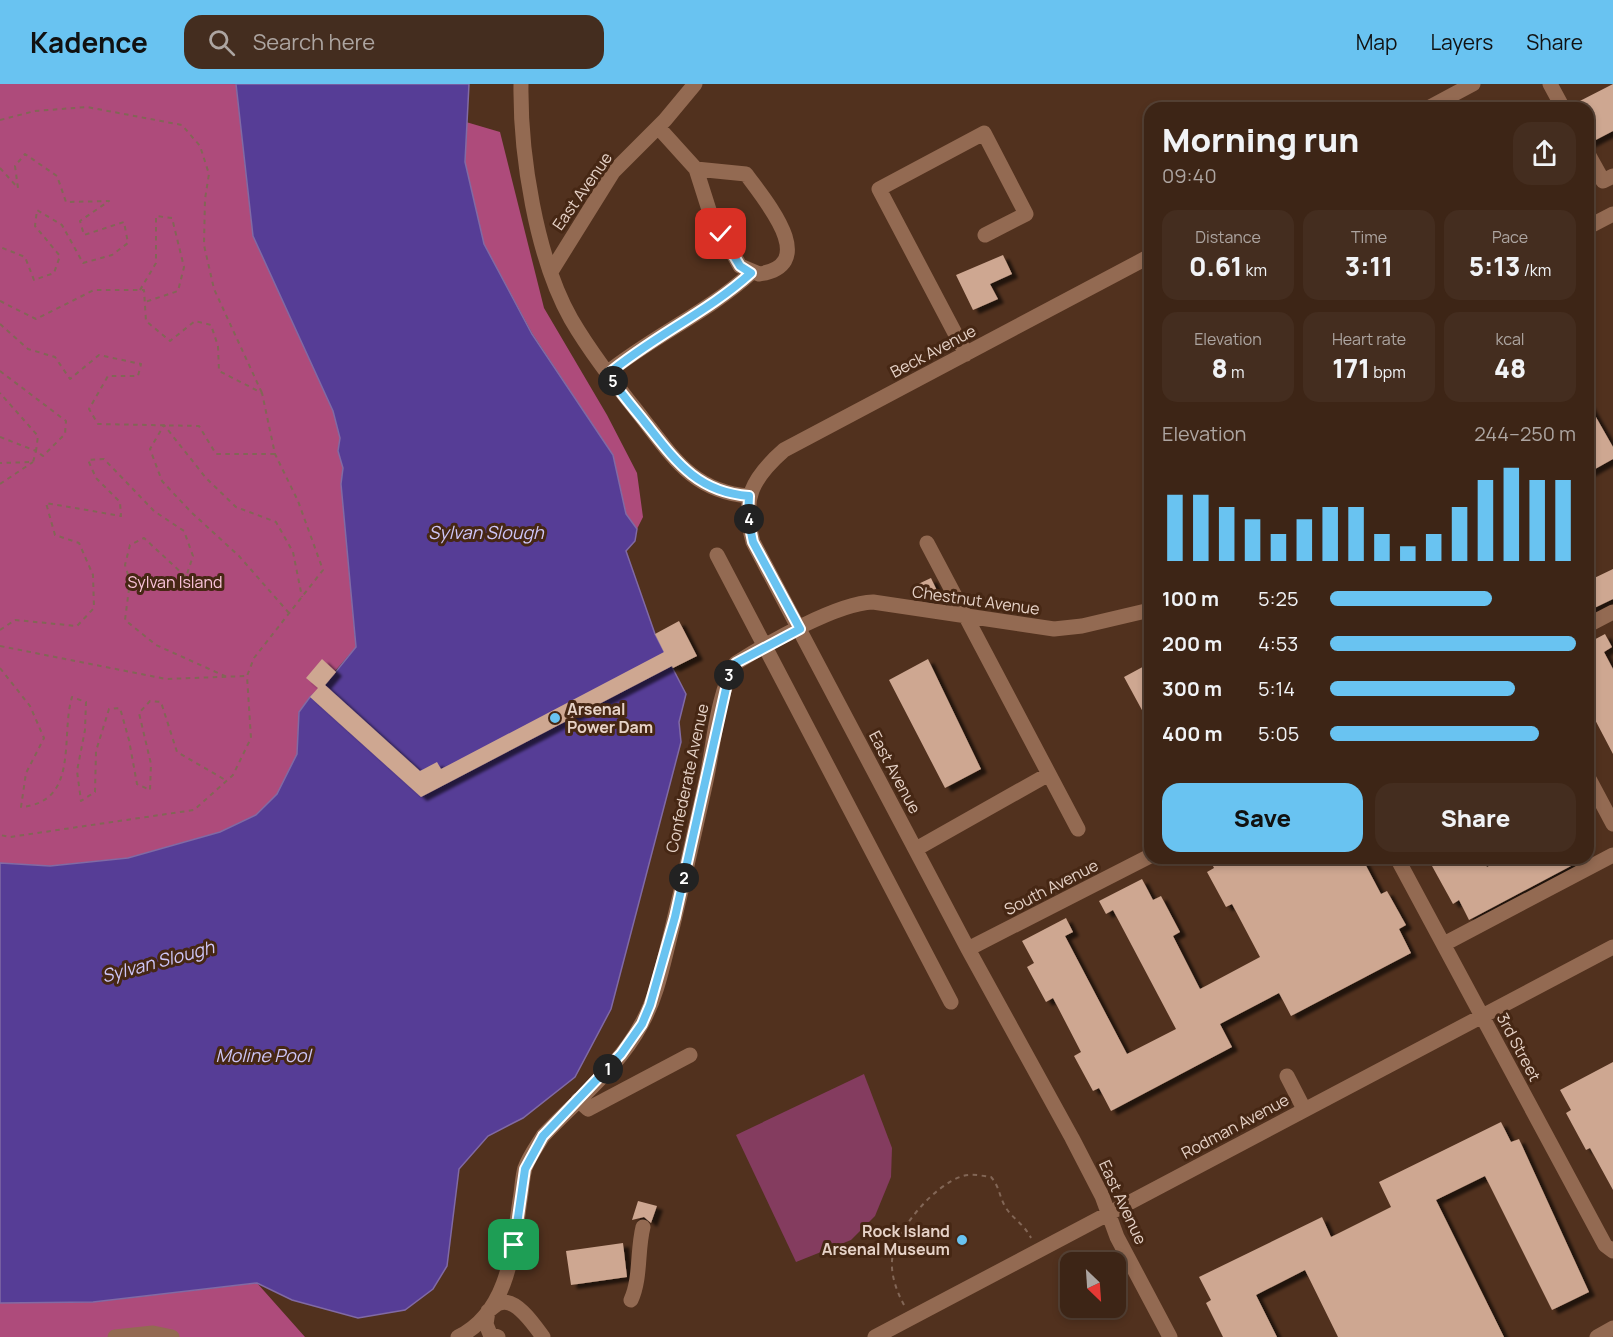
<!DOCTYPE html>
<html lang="en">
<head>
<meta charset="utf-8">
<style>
	body { margin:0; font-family:Manrope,sans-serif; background:#442d1f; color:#f1f3f6; height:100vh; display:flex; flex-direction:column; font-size:22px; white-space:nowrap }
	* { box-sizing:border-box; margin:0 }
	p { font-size:20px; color:#ada5a1 }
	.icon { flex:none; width:33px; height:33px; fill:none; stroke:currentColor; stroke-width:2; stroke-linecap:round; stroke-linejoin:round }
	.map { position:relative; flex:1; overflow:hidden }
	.drawer { position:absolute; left:1144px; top:18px; width:450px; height:762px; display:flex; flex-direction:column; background:#3d2516; border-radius:18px; box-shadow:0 3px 9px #0003,0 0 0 2px #564235 }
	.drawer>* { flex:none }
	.needle { width:39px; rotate:155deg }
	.tools { position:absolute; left:1060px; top:1168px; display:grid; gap:12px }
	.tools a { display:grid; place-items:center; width:66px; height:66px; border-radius:12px; background:#3d2516; box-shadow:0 3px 9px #0003,0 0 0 2px #564235; font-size:30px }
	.pin { position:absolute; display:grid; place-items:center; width:51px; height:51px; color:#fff; margin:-26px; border-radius:12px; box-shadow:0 3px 9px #0006 }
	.km { position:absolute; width:30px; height:30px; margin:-15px; border-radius:50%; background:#222; color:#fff; font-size:16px; line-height:30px; text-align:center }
	.round { display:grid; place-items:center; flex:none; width:63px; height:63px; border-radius:18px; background:#442d1f }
	.head { display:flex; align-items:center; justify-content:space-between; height:102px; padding:0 18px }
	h1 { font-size:33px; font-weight:800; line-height:45px }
	.figures { display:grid; grid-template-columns:repeat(3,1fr); gap:9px; height:102px; padding:6px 18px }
	.figures div { display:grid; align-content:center; border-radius:15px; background:#442d1f; text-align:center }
	.figures b { font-size:26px; font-weight:800 }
	.figures small { font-size:16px; font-weight:400 }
	.figures p { font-size:16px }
	.chart { height:168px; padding:12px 18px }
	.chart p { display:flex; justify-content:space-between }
	.chart svg { width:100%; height:108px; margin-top:6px; stroke:#69c3f1; stroke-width:6 }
	.primary-button { display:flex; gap:12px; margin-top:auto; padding:12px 18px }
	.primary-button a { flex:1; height:69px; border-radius:18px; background:#69c3f1; color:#111; font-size:24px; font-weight:800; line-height:69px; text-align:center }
	.primary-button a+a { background:#442d1f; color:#f1f3f6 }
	ul { padding:0 18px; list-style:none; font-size:20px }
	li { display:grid; grid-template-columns:96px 72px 1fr; align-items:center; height:45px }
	li i { height:15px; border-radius:8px; background:#69c3f1 }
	header { display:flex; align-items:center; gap:36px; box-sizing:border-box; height:84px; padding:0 30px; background:#69c3f1; color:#111 }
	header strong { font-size:28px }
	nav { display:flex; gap:33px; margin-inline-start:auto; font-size:21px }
	.search { width:420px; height:54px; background:#442d1f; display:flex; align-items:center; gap:15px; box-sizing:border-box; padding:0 21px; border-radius:18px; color:#ada5a1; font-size:22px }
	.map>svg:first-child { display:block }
</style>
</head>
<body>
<header>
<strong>Kadence</strong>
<div class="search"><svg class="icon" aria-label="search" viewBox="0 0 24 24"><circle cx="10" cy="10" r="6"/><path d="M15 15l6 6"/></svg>Search here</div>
<nav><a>Map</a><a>Layers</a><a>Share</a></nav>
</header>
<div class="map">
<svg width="1613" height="1253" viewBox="0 0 1613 1253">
	<defs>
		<filter id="shadow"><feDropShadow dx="6" dy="4" stdDeviation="1.5" flood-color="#0009"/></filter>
	</defs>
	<rect width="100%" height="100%" fill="#51311e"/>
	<path fill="#843c5f" d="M864 990 892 1064 891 1093 875 1132 851 1156 796 1178 736 1051Z"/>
	<path fill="#ae4b7b" d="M0 0H236L253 152 333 327 340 354 338 367 343 384 341 400 356 563 299 628 297 670 277 710 256 731 220 748 128 774 50 782 0 779Z
		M466 38 500 48 544 224 607 331 637 389 643 433 637 445 626 430 613 371 532 249 484 160 465 78Z
		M257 1199 305 1253H0V1219L93 1218Z"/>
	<path fill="#563d96" stroke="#816aa5" stroke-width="1.5" d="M236 0H469L465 78 484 160 532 250 613 371 626 430 637 445 635 457 626 467 655 550 686 610 679 638 681 658 611 925 575 993 523 1034 488 1052 459 1085 447 1182 433 1205 405 1226 358 1234 292 1216 257 1199 93 1218 0 1219V779L50 782 128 774 220 748 256 731 277 710 297 670 299 628 310 613 325 601 356 563 341 400 343 384 338 367 340 354 333 327 253 152Z"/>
	<path fill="#cea791" filter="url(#shadow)" d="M1613 0V47L1588 60V24H1573L1572 21Z
		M1003 171 1012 190 990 200 998 215 973 226 956 191Z
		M1588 319 1613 363V375L1588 389Z
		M1613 485V515L1588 527V497Z
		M931 494 939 511 923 516 916 501Z
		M679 537 697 572 673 584 672 582 421 713 310 613 318 604 306 594 322 575 336 588 325 601 420 687 437 678 441 685 664 568 655 550Z
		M1605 550 1612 563 1604 568 1613 585V670L1592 630 1588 631V559Z
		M928 575 981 685 945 704 889 596Z
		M1150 579V624L1143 628 1124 593Z
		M1209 774H1362L1381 810 1387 807 1406 841 1399 845 1411 869 1291 932 1279 909 1220 940 1232 963 1111 1027 1099 1004 1093 1007 1074 972 1081 968 1053 914 1046 918 1027 883 1034 879 1022 857 1066 834 1073 848 1065 852 1127 970 1176 945 1113 826 1106 830 1099 817 1142 795 1153 816 1161 812 1180 848 1173 852 1200 905 1260 873 1232 820 1226 823 1207 788 1214 784Z
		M1438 774H1482L1487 783 1504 774H1586L1469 836 1459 816 1453 820 1432 782 1440 778Z
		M1613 978V1106L1590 1064 1586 1066 1566 1029 1571 1026 1560 1006Z
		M1501 1038 1511 1058 1519 1055 1589 1208 1552 1226 1485 1092 1436 1116 1504 1253H1338L1305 1186 1256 1211 1277 1253H1223L1206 1219 1211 1216 1199 1193 1322 1133 1331 1153 1391 1123 1379 1098Z
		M638 1117 657 1122 651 1139 644 1133 632 1136Z
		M623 1159 627 1193 571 1201 566 1167Z"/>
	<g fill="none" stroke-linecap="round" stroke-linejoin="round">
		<path stroke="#826656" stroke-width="2" stroke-dasharray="4.5 4.5" stroke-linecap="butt" d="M0 36 35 27 87 23 182 41 200 62 209 90 205 115 204 161 214 205 262 309
			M0 84 18 104 15 82 25 70 57 92 66 118 109 117 80 137 84 151 124 138 128 159 112 171 83 179 62 141 37 126 35 142 60 172 54 189 34 196 25 173 0 163
			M140 206 156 179V132L172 134 184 183 178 207 145 218
			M0 217 36 235 94 206H144L146 237 170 257 195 237 211 241 218 262 219 287 262 309 275 370 298 417 323 486 254 574 247 592 251 654 233 691 194 726 10 753 0 751
			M0 240 28 265 55 273 70 295 99 271 141 280 138 292H108L89 325 98 340 199 342 216 370H275
			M0 287 66 337 65 350 43 372 36 367 38 352 0 309
			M0 353 36 367 33 378 0 379
			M0 400 33 378
			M289 529 239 472 191 428 162 397 150 365 164 341 206 394 236 423 276 438 293 468 302 513
			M0 546 15 536 77 542 94 524 93 491 79 459 55 451 46 419 121 432 120 418 96 394 88 376 104 375 154 427 184 447 193 472 186 493 144 454 130 461 125 481 130 497 125 536 156 561 227 593
			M0 562 166 595 247 592
			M0 584 30 622 44 654 26 689 21 723C80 718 60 653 72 613L86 618 85 646 77 687 81 717 95 708 96 667 109 625 120 624 129 656 137 700 150 706 151 680 139 629 150 617 161 618 177 668 227 697
			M904 1221C897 1208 891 1192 892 1177 894 1147 935 1100 963 1092 972 1089 982 1092 991 1093 1000 1103 999 1113 1006 1124 1013 1135 1024 1140 1031 1154"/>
		<path stroke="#936a52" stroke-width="15" d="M521 0C520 70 536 173 571 235 592 271 618 303 643 335 674 375 695 408 749 412
			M1550 0 1563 24
			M1428 24 1473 0
			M658 43 696 85 710 129 740 182 759 190C822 181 763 114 746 90L696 85
			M1588 70 1603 97 1613 92
			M1588 143 1613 130
			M1150 172 784 366C752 394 741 415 753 458L968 865 1072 1054 1102 1112 1117 1153 1170 1253
			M552 186 613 88 665 36 695 0
			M966 270 879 105 984 49 1026 130 985 151
			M607 289C653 252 708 228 751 189
			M927 459 1078 745
			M717 471 951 918
			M1588 541 1613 528
			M1588 693 1613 740
			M916 765 1049 690
			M1397 774 1605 1161 1613 1167
			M1444 860 1613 771
			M968 865 1150 772
			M1287 992 1304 1025
			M578 1016 588 1025 690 971
			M631 1216C641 1194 637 1167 643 1143
			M115 1253 153 1249 172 1253
			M458 1253C509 1228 513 1165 520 1116 522 1106 522 1094 525 1084 529 1073 537 1062 543 1052 577 1016 619 983 642 939 656 914 662 885 669 857 682 804 694 751 706 697 714 661 717 609 736 579 768 559 837 519 873 518L1054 545 1082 542 1150 526
			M498 1253 490 1250 486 1240 488 1227C491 1225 496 1220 500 1219 516 1213 535 1242 543 1253
			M875 1253 1613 863
			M1597 1253 1613 1244"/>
	</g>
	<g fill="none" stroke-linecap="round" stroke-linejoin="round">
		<defs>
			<path id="route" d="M514 1161 525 1085 543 1052 621 970 642 940 650 921 675 833 729 591 736 579 800 545 753 458 748 434 749 412C696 408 675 376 644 337 632 322 618 306 608 290 653 252 708 228 751 189L740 182 721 150"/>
		</defs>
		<use href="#route" stroke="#fff" stroke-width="12"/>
		<use href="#route" stroke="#69c3f1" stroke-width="8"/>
	</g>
	<g fill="#69c3f1" stroke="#462714" stroke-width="2">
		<circle cx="555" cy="634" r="6"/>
		<circle cx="962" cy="1156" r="6"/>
	</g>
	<g text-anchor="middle" stroke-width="6" stroke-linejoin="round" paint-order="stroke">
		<g font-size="16" fill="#e6d2c7" stroke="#462714">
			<text transform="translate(582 107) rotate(-55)" y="6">East Avenue</text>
			<text transform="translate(933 267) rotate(-28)" y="6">Beck Avenue</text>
			<text transform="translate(976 516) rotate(8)" y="6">Chestnut Avenue</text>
			<text transform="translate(895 688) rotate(62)" y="6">East Avenue</text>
			<text transform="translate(687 694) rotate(-78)" y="6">Confederate Avenue</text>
			<text transform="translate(1051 803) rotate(-27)" y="6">South Avenue</text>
			<text transform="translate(1519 963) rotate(62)" y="6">3rd Street</text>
			<text transform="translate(1235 1042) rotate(-28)" y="6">Rodman Avenue</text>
			<text transform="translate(1123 1118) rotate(65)" y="6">East Avenue</text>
		</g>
		<g font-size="16" fill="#fbc4db" stroke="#462714">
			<text x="175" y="504">Sylvan Island</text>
		</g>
		<g font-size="16" font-weight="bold" fill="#e6d2c7" stroke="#462714" text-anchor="start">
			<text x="567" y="631">Arsenal<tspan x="567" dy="18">Power Dam</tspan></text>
			<text x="950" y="1153" text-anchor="end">Rock Island<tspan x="950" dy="18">Arsenal Museum</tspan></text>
		</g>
		<g font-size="18" font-style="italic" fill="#cec6f7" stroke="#462714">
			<text x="486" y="455">Sylvan Slough</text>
			<text transform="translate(158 878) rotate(-15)" y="6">Sylvan Slough</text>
			<text x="263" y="978">Moline Pool</text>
		</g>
	</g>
</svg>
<div class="tools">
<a><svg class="needle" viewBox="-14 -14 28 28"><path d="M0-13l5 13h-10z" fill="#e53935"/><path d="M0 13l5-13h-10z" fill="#ada5a1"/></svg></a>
</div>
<div class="pin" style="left:514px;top:1161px;background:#1e9e55"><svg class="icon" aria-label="arrive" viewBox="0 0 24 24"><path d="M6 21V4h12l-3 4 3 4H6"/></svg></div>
<div class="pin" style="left:721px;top:150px;background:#d93025"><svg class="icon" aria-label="check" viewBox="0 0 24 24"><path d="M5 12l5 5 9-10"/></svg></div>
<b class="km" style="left:608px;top:985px">1</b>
<b class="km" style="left:684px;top:794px">2</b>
<b class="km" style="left:729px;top:591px">3</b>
<b class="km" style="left:749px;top:435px">4</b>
<b class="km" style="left:613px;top:297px">5</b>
<section class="drawer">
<div class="head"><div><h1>Morning run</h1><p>09:40</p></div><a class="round"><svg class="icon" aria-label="share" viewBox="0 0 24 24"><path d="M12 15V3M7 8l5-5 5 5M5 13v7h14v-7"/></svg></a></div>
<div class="figures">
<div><p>Distance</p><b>0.61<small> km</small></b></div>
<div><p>Time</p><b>3:11</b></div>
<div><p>Pace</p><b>5:13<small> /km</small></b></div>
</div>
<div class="figures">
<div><p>Elevation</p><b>8<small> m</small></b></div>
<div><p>Heart rate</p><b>171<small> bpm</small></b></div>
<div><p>kcal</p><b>48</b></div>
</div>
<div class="chart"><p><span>Elevation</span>244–250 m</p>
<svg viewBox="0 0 160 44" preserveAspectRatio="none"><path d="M5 44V17M15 44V17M25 44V22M35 44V27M45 44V33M55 44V27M65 44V22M75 44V22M85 44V33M95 44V38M105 44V33M115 44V22M125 44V11M135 44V6M145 44V11M155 44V11"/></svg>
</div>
<ul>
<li><b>100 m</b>5:25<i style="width:66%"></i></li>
<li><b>200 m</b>4:53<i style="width:100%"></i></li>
<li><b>300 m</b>5:14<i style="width:75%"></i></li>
<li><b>400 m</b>5:05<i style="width:85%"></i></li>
</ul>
<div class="primary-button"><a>Save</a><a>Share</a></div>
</section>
</div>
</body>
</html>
